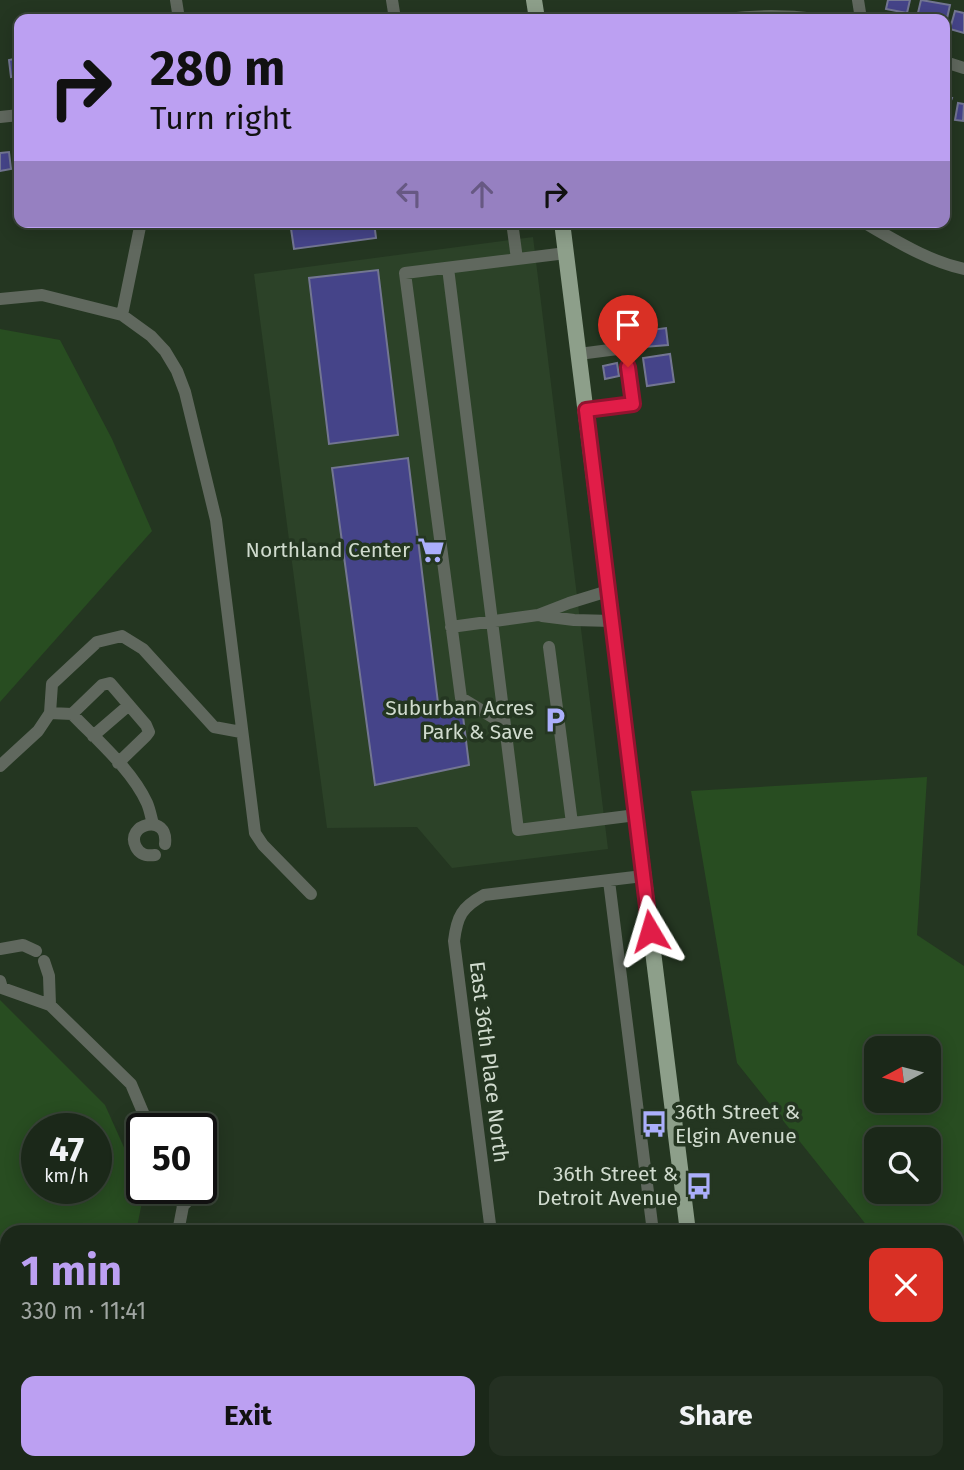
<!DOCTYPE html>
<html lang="en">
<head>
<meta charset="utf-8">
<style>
	:root { --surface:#1b2819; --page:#243022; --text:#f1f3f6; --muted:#a0a6a2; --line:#394438; --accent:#bca0f2 }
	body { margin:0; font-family:"Fira Sans",sans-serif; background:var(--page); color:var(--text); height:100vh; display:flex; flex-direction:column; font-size:26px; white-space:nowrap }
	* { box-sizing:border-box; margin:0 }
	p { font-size:23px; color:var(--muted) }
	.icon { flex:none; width:38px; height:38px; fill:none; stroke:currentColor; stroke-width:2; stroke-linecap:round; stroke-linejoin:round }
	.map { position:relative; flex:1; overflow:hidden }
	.sheet { position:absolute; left:0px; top:1225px; width:964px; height:245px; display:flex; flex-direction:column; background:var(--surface); border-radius:21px 21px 0 0; box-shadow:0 4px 18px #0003,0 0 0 2px var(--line) }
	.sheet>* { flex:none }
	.banner { position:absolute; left:14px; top:14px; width:936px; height:214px; border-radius:14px; box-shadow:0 4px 18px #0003,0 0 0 2px var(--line); background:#bca0f2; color:#111; overflow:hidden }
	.needle { width:46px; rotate:263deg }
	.controls { position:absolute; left:864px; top:1036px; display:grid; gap:14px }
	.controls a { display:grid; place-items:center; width:77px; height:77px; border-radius:14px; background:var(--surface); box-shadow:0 4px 18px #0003,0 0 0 2px var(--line); font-size:35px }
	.speed { position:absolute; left:21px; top:1113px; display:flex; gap:14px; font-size:35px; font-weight:700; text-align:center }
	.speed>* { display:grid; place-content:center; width:91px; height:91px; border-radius:50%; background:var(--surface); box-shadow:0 4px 18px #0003,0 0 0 2px var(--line); line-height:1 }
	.speed small { font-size:18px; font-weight:400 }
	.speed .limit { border:4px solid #111; border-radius:10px; background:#fff; color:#111 }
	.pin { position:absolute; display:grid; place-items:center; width:60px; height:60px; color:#fff; margin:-72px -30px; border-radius:50% 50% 50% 0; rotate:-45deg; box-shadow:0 0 7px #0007 }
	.pin .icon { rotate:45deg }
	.me { position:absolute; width:77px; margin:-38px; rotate:353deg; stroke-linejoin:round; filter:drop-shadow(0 0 5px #0008) }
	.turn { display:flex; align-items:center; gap:24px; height:147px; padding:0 21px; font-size:32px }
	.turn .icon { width:91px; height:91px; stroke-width:2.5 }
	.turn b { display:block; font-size:49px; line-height:60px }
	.lanes { display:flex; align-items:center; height:66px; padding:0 21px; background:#0003; justify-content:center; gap:35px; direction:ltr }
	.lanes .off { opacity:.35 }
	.round { display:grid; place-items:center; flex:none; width:74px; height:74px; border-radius:14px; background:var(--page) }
	.headline { display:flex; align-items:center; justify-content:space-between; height:119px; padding:0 21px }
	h1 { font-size:42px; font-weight:700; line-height:52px; color:var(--accent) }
	.primary-button { display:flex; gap:14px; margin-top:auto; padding:14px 21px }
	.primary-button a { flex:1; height:80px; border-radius:14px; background:var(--accent); color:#111; font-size:28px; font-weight:700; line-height:80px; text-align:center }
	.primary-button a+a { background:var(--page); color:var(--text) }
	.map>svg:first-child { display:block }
</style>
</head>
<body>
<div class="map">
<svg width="964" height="1470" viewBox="0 0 964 1470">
	<rect width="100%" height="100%" fill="#243621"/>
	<path fill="#2c4228" d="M 533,237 L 608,849 L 452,868 L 417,827 L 327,828 L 254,274 Z"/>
	<path fill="#284d21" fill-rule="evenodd" d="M 0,329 L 60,340 L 112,439 L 152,531 L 0,702 Z
		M 927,777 L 917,935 L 964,966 L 964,1348 L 957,1339 L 957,1232 L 872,1232 L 737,1063 L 691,791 ZM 877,1048 L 929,1048 L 929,1101 L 877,1101 ZM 877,1139 L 929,1139 L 929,1192 L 877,1192 Z
		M 0,1000 L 105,1105 L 144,1192 L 136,1232 L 7,1232 L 7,1463 L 18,1463 L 13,1470 L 0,1470 ZM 37,1129 L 96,1129 L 96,1188 L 37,1188 Z"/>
	<path fill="#454489" stroke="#737692" stroke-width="2" d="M 888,0 L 910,0 L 907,13 L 886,9 Z
		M 921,0 L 950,5 L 946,23 L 945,19 L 923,19 L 917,17 Z
		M 955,11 L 964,13 L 964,33 L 950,29 Z
		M 19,58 L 19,78 L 16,78 L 16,76 L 11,77 L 9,60 Z
		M 945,96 L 952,98 L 945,116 Z
		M 958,103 L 964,104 L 963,121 L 955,120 Z
		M 9,152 L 11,169 L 0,171 L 0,153 Z
		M 15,154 L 19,154 L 19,170 L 17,170 Z
		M 290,222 L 374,222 L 376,238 L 294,249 Z
		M 378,270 L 398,435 L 329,444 L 309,278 Z
		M 666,328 L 668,345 L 644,347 L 643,331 Z
		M 670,354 L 674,382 L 647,386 L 643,358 Z
		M 617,363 L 619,376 L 605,379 L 603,366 Z
		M 408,458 L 439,711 L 462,708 L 469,765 L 375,785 L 332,468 Z"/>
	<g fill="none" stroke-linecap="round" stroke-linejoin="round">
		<path stroke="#60685e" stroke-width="12" d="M 176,0 L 179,19
			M 392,0 L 395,19
			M 858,0 L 861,19
			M 726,19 C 757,15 786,15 816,19
			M 945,62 L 964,68
			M 0,117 L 19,115
			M 512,222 L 517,259
			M 863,222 C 895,240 927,261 964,269
			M 448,268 L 518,830 L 636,815
			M 0,299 L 42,295 L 122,315 L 151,336 L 165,351 L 177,371 L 185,392 L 216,520 L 255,833 L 263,845 L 311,894
			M 122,315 L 141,222
			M 579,354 L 625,348 L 633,404 L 586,410
			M 542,616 L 574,620 L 612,621
			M 451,627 L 538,615 L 569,603 L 608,591
			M 549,647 L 572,823
			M 50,713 L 72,714 C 97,740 132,770 147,803 C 150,810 151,817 153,824
			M 72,714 L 102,685 L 110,683 L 146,725 L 149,732 L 146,736 L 118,763
			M 504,724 L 461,698 L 405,273 L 566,253
			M 93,736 L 129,705
			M 0,766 L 38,731 L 50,713 L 52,684 L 97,642 L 122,636 L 143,649 L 214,727 L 241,732
			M 155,855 C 147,856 140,855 136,847 C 124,824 169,812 165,844
			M 609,881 L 653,1232
			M 0,949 L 23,945 L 36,951
			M 44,961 L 49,976 L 50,1005
			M 0,981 L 2,988 L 50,1005 L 131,1084 L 150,1129
			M 175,1188 L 183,1206 L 178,1232
			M 183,1206 L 194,1194 L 197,1188
			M 491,1232 L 454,941 C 457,916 462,907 484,895 L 643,876
			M 60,1470 L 64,1463
			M 154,1470 L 154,1463"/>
		<path stroke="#8d9f8a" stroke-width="16" d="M 534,0 L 537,19
			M 562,222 L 688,1232
			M 717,1463 L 718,1470"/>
	</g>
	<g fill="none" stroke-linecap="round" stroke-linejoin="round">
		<defs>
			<path id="route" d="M 628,367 L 633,404 L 586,410 L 650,931"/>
		</defs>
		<use href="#route" stroke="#92132f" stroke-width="18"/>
		<use href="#route" stroke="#e11d48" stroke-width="12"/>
	</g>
	<defs>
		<symbol id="supermarket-bare" viewBox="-9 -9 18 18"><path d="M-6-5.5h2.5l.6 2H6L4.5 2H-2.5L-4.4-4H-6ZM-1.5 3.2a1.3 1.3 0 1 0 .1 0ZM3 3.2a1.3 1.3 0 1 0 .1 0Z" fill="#abaffb" stroke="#243621" stroke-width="2.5" paint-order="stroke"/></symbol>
		<symbol id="parking-bare" viewBox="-9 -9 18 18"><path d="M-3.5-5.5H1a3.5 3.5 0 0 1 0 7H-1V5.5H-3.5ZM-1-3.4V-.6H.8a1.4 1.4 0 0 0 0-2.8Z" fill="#abaffb" stroke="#243621" stroke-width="2.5" paint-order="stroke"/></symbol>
		<symbol id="bus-bare" viewBox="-9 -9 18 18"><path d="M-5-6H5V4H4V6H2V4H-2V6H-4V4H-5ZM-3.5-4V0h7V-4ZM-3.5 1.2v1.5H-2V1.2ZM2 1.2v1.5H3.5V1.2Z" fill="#abaffb" stroke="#243621" stroke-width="2.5" paint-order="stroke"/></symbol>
	</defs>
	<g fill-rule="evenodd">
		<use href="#supermarket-bare" x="412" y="531" width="38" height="38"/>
		<use href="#parking-bare" x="536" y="701" width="38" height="38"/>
		<use href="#bus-bare" x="635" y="1105" width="38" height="38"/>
		<use href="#bus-bare" x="680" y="1167" width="38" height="38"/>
	</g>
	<g text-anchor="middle" stroke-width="7" stroke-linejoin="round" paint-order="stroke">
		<g font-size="21" fill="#d0dbce" stroke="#243621" text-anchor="end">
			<text x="410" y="557">Northland Center</text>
			<text x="534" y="715">Suburban Acres<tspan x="534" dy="24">Park &amp; Save</tspan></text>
			<text x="675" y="1119" text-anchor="start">36th Street &amp;<tspan x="675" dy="24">Elgin Avenue</tspan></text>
			<text x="678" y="1181">36th Street &amp;<tspan x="678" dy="24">Detroit Avenue</tspan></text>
		</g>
		<g font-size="21" fill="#d0dbce" stroke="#243621">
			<text transform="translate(489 1062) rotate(83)" y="7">East 36th Place North</text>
		</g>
	</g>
</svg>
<div class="controls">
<a><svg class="needle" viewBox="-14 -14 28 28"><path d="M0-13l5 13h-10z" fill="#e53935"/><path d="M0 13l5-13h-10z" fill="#a0a6a2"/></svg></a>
<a><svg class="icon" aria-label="search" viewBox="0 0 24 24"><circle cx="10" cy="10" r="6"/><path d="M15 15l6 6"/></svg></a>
</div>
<div class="speed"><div>47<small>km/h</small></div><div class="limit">50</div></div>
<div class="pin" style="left:628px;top:367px;background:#d93025"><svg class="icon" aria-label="arrive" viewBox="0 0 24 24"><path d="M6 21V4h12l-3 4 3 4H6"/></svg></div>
<svg class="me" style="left:650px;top:931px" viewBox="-20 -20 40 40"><path d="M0-17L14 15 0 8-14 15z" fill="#e11d48" stroke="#fff" stroke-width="4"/></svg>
<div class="banner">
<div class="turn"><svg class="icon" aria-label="right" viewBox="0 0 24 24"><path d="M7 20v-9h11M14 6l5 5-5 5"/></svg><div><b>280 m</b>Turn right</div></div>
<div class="lanes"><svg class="icon off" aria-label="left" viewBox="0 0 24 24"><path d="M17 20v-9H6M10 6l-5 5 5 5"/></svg><svg class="icon off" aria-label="ahead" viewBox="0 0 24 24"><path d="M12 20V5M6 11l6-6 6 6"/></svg><svg class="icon" aria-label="right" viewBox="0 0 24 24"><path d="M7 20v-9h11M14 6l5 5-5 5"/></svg></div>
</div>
<section class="sheet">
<div class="headline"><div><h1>1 min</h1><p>330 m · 11:41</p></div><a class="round" style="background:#d93025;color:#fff"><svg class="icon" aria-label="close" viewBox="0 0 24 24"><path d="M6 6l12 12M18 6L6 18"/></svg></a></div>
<div class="primary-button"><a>Exit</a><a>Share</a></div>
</section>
</div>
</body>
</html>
